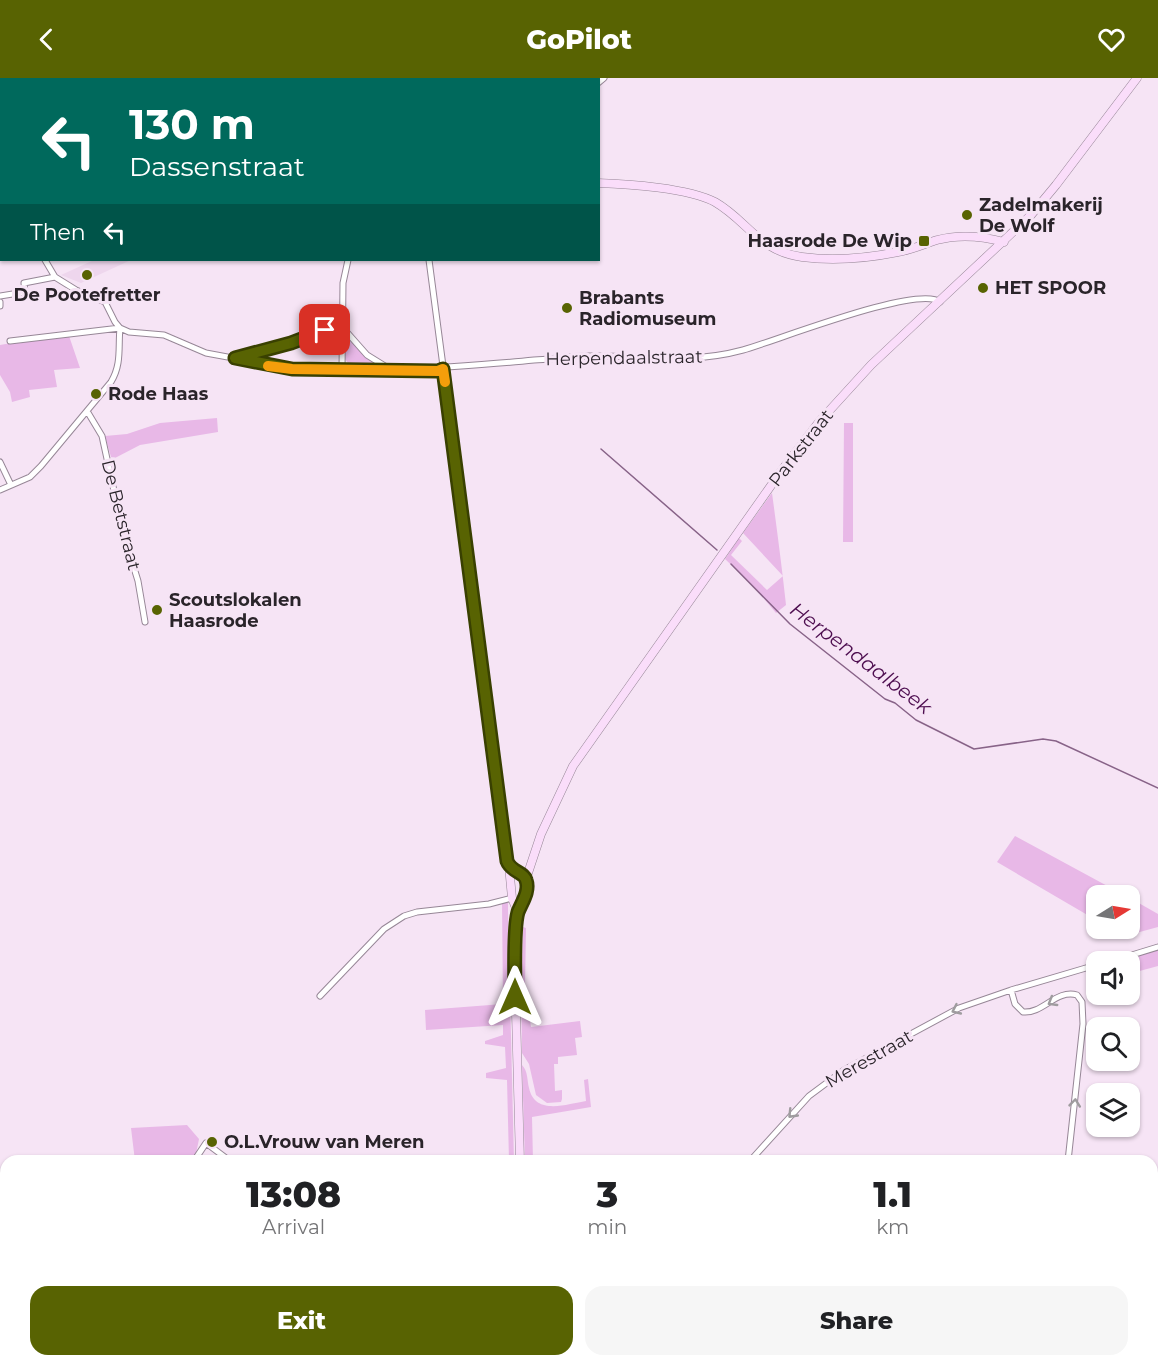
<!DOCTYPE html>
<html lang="en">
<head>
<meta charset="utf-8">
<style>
	:root { --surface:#fff; --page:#f6f6f6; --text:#202124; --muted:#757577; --accent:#586302 }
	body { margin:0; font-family:Montserrat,sans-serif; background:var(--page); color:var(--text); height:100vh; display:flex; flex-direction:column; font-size:22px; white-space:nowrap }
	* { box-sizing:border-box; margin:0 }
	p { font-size:20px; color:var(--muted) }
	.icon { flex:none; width:33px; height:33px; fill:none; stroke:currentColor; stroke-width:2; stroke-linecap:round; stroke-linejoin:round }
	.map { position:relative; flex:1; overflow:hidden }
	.drawer { position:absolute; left:0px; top:1077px; width:1158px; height:212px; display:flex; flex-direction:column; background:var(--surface); border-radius:18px 18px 0 0; box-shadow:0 2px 4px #0004 }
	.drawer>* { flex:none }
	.banner { position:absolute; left:0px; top:0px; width:600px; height:183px; box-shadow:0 2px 4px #0004; background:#00695c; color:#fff; overflow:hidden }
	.needle { width:39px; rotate:79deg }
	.tools { position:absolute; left:1086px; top:807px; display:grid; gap:12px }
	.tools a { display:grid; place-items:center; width:54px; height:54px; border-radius:12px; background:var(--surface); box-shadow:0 2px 4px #0004; font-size:30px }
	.pin { position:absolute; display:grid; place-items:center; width:51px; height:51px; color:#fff; margin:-26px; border-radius:12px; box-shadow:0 3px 9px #0006 }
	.me { position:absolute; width:66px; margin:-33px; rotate:0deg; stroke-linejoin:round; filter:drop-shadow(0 0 4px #0008) }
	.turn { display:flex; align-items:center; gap:21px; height:126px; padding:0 30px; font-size:27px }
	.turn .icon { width:78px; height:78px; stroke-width:2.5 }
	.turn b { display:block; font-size:42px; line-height:51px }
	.then { display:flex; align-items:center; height:57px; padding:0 30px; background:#0003; gap:12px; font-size:22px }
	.eta { display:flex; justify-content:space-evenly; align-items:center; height:102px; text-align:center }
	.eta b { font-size:36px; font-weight:800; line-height:42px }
	.button { display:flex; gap:12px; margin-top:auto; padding:12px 30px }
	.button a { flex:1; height:69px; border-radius:18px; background:var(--accent); color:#fff; font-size:24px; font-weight:800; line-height:69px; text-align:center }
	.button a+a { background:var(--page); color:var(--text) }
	header { display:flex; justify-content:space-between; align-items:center; height:78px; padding:0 30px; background:var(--accent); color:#fff; font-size:27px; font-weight:800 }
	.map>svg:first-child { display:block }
</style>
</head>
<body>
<header><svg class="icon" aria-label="back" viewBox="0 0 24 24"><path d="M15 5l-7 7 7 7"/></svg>GoPilot<svg class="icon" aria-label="heart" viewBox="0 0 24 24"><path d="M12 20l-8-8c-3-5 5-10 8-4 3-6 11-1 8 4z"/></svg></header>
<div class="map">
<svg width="1158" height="1288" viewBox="0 0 1158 1288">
	<rect width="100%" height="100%" fill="#f6e4f5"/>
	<path fill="#eed6ed" d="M 94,182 L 131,182 L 81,205 L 61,197 Z"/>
	<path fill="#e8b8e7" d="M 68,255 L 80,290 L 54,292 L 57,309 L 29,312 L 30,319 L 12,324 L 10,314 L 0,297 L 0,267 Z
		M 347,260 L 363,276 L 376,285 L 376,287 L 348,285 L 345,281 Z
		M 217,340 L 218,354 L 140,367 L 115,380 L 111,379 L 105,358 L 127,356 L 160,345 Z
		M 844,345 L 853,345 L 853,464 L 843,464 Z
		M 772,415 C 777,452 782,490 786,527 L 776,535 L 755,510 L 725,481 L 739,460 L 742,463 L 731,477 L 767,512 L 783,498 L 743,455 Z
		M 1015,758 L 1124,817 L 1096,818 L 1096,842 L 997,784 Z
		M 1130,820 L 1158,836 L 1158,849 L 1125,858 L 1112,851 L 1130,850 Z
		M 502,825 L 508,825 L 508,834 L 514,1083 L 509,1083 L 507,1002 L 486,1000 L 486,995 L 506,990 L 505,969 L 485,966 L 485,963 L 503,957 L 503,947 L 426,952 L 425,932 L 503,926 Z
		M 523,849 L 526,850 L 525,906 L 531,949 L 580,943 L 582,959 L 575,960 L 577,977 L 558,979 L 558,986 L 554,986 L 555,1013 L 562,1012 L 562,1021 L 561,1024 L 547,1025 L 536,1017 L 529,986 L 522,975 L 521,907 Z
		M 1158,869 L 1158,888 L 1136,894 L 1130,884 L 1124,879 Z
		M 522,987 C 528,993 527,1002 529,1010 C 535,1038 567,1026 586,1023 L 584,1002 L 588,1001 L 591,1029 L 532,1039 L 533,1083 L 525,1083 Z
		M 187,1047 L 199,1061 L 196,1076 L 192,1083 L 135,1083 L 131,1050 Z"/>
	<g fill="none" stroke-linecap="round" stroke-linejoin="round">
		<path stroke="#886388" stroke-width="1.5" d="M 601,371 L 717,472
			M 731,486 L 790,546 L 885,621 L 895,625 L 916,642 L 974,671 L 1043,661 L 1056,663 L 1158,710"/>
		<defs>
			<path id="street" d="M 598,5 L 604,0
				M 0,78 L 2,77
				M 45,182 L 55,199 L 76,212 L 105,224 L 115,244 L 120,250 L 129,254 L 164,257 L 206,275 L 292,291 L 438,293 L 447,289 C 476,287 505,285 534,282 C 552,281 570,278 589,278 C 643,277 688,287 743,272 C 773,264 919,206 940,224
				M 429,182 L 509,788
				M 0,218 L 25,214 L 24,205 L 55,199
				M 0,224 L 0,228
				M 344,251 L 367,277 L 388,290
				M 10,263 L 120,250
				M 236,280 L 291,265 L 343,245
				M 342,291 L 343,205 L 348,182
				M 87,333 L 102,358 L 123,454 L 138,503 L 145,544
				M 0,384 L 11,407
				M 0,412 L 30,399 L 41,388 L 111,304 C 122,286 118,269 120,250
				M 1109,884 L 1158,869
				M 1011,912 L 1015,926 L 1023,934 C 1043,936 1056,911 1077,917 L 1082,924 L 1083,946 L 1068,1083
				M 320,918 L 384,851 L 404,838 L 417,834 L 489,826 L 512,820
				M 194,1083 L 206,1065 L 230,1083
				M 750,1083 L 809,1018 L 844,992 L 959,930 L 1011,912 L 1096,887
				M 0,1237 L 6,1233
				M 1152,1274 L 1158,1270
				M 541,1282 L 542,1288
				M 1067,1282 L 1068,1288
				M 1139,1288 L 1143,1282"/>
			<path id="secondary" d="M 333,0 L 334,2
				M 598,105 C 629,106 688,110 715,124 C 748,143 758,173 802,179 C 832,183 868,180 898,174 C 911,172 924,166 937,162 C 959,156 982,158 1004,164
				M 509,788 L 512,820 L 518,835
				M 509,788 L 526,801
				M 520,1083 L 515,898 L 518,835 L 525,821 L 526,801 L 541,756 L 573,688 L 782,392 L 819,344 L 871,287 L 1031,137 L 1056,107 L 1137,0
				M 842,1282 L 855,1288
				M 396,1288 L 400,1282"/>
		</defs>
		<use href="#street" stroke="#978797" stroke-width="7"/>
		<use href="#secondary" stroke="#978797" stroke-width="9"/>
		<use href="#street" stroke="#fff" stroke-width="5"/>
		<use href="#secondary" stroke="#faddfa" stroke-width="8"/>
	</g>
	<defs><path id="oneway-chevron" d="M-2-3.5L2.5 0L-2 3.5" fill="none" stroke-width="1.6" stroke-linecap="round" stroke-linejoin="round" transform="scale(1.5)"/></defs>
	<g stroke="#9f9c9f">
		<use href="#oneway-chevron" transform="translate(1052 924) rotate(149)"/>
		<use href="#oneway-chevron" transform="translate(956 932) rotate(155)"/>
		<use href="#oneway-chevron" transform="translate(1075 1025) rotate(-84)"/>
		<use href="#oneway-chevron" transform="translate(792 1036) rotate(134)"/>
	</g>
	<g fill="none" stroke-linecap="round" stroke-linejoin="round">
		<defs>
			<path id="route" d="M 325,252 L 291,265 L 235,280 L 292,291 L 438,293 L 443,291 L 507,783 C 511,794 524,794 526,802 C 530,813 522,824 518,834 C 513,851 515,899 515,919"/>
		</defs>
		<use href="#route" stroke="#394001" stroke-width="15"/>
		<use href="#route" stroke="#586302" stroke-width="10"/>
		<path stroke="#f59e0b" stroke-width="10" d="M 268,288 L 292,291 L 438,293 L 443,291 L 445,304"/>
	</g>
	<g fill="#586302" stroke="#f6e4f5" stroke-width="2">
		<circle cx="967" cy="137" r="6"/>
		<rect x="918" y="157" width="12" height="12" rx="3"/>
		<circle cx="87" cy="197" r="6"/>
		<circle cx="983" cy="210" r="6"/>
		<circle cx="567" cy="230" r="6"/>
		<circle cx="96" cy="316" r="6"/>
		<circle cx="157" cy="532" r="6"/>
		<circle cx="212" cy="1064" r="6"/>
	</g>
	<g text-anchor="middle" stroke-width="6" stroke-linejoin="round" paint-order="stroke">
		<g font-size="18" font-weight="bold" fill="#2a242a" stroke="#f6e4f5" text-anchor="start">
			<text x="979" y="133">Zadelmakerij<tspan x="979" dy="21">De Wolf</tspan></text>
			<text x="912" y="169" text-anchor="end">Haasrode De Wip</text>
			<text x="995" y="216">HET SPOOR</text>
			<text x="87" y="223" text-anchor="middle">De Pootefretter</text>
			<text x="579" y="226">Brabants<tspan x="579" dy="21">Radiomuseum</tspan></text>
			<text x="108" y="322">Rode Haas</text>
			<text x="169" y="528">Scoutslokalen<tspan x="169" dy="21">Haasrode</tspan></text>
			<text x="224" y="1070">O.L.Vrouw van Meren</text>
		</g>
		<g font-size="18" fill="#2a242a" stroke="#f6e4f5">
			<text transform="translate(624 280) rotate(-1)" y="6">Herpendaalstraat</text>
			<text transform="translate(801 370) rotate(-52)" y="6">Parkstraat</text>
			<text transform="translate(121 437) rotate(76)" y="6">De Betstraat</text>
			<text transform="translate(869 981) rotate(-30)" y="6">Merestraat</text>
		</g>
		<g font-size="20" font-style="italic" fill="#4d0d4f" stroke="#f6e4f5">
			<text transform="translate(861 580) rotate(37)" y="7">Herpendaalbeek</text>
		</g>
	</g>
</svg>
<div class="tools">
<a><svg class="needle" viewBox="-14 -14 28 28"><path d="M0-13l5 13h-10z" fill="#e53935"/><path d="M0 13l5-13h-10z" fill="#757577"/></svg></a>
<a><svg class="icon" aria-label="sound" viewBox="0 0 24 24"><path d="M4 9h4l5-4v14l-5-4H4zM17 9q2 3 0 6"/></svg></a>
<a><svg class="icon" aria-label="search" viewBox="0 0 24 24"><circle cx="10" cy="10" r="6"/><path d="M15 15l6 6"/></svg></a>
<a><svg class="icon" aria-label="layers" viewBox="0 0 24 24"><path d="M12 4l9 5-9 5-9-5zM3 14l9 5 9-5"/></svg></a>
</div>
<div class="pin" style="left:325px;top:252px;background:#d93025"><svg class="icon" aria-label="arrive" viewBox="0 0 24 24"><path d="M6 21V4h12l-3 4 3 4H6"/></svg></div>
<svg class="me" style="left:515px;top:919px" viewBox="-20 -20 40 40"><path d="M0-17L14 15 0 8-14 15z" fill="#586302" stroke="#fff" stroke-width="4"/></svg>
<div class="banner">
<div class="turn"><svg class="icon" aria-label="left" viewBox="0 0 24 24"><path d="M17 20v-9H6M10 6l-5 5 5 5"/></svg><div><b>130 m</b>Dassenstraat</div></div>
<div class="then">Then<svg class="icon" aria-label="left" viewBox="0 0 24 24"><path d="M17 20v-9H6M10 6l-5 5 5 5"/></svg></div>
</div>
<section class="drawer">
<div class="eta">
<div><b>13:08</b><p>Arrival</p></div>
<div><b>3</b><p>min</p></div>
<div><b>1.1</b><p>km</p></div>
</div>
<div class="button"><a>Exit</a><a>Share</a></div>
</section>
</div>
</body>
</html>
